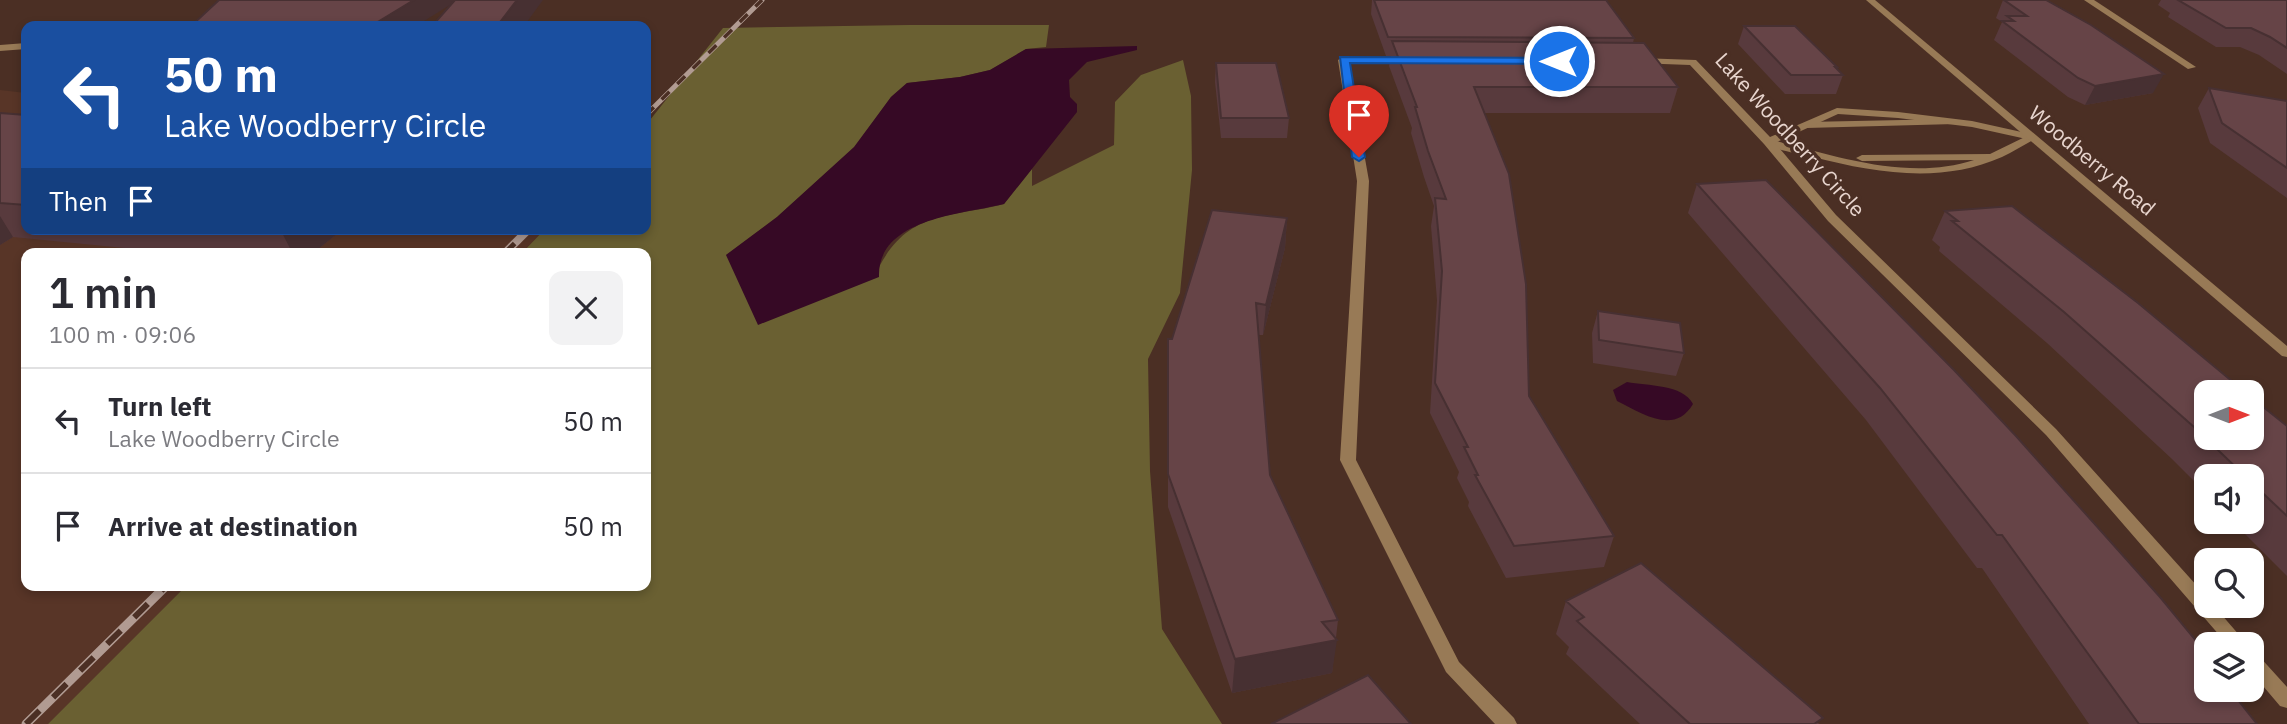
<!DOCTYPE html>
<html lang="en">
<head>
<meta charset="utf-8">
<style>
	:root { --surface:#fff; --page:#f2f2f3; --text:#2b2b33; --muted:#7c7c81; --line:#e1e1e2 }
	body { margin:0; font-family:"IBM Plex Sans",sans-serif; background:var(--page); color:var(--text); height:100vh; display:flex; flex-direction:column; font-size:26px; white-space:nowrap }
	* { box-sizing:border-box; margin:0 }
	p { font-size:23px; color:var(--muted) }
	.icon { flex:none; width:38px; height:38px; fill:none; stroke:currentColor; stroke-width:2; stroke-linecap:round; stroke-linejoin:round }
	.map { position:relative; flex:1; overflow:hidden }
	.details { position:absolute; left:21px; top:248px; width:630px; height:343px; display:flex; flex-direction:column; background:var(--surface); border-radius:14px; box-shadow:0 4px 10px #0003 }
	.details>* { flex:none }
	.hud { position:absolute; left:21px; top:21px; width:630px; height:214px; border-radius:14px; box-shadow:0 4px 10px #0003; background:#1a4fa0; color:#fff; overflow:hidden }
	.needle { width:46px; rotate:90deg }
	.controls { position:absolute; left:2194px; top:380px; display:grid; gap:14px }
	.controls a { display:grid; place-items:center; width:70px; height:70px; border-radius:14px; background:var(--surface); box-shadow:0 4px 10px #0003; font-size:35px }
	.pin { position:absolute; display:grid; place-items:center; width:60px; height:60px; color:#fff; margin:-72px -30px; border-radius:50% 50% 50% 0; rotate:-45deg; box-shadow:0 0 7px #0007 }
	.pin .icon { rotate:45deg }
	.me { position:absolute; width:77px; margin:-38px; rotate:270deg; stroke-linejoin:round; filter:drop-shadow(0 0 5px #0008) }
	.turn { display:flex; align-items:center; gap:24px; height:147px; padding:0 28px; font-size:32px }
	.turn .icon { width:91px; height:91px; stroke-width:2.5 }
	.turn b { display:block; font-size:49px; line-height:60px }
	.then { display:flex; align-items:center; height:66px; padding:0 28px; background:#0003; gap:14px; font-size:26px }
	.round { display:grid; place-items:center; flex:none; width:74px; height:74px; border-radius:14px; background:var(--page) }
	.overview { display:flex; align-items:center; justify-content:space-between; height:119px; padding:0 28px }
	h1 { font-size:42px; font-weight:600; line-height:52px }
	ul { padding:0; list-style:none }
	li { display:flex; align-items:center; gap:21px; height:105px; padding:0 28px; border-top:2px solid var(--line) }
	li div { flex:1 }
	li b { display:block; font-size:26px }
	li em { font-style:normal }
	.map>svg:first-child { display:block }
</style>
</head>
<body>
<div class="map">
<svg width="2287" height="724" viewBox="0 0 2287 724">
	<rect width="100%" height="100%" fill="#4b2f24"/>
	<path fill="#583527" d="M 0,90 L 26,93 L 26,229 L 545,229 L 521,254 L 26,254 L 26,586 L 186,586 L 48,724 L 0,724 Z"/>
	<path fill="#6a6032" d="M 909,25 L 1049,25 L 1046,47 L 1026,49 L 990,70 L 960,77 L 907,83 L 891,97 L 855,147 L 777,217 L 726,255 L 879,267 C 909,210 950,218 1004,204 L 1032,169 L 1032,186 L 1114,145 L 1115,102 L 1141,75 L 1183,60 L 1191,96 L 1192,170 L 1180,293 L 1148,359 L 1150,471 L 1162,629 L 1222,724 L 48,724 L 186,586 L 646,586 L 646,254 L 521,254 L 545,229 L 646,229 L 646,125 L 723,28 Z"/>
	<path fill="#360925" d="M 1137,46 L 1137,50 L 1087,62 L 1069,80 L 1070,97 L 1077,104 L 1077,112 L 1004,204 C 964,214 877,218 879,277 L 758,325 L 726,255 L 777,217 L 854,147 L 891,97 L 907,83 L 960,77 L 990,70 L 1026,49 Z
		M 1627,382 C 1647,386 1683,384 1693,404 C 1674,436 1642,413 1617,401 L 1613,390 Z"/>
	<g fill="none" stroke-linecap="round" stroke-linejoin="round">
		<path fill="#987a56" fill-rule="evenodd" d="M 26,43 L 26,49 L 0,51 L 0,45 Z
			M 1951,119 L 1956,122 L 1955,124 L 1806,128 L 1801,125 L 1806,122 Z
			M 2031,134 L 2036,137 L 2035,139 C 2024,145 2013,152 2002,157 C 1941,184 1876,173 1813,157 C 1798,153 1775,151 1763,142 L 1768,139 C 1833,155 1907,182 1974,160 L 1862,161 L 1856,158 L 1862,155 L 1990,154 Z"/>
		<path fill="#987a56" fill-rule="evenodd" d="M 2084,0 L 2094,0 L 2196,67 L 2188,69 Z
			M 1343,57 L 1409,57 L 1414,60 L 1409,63 L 1348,63 L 1369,181 L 1356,460 L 1459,662 L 1514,718 L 1517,724 L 1495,724 L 1446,672 L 1340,460 L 1357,181 L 1338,60 Z
			M 1639,58 L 1696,60 L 1770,137 L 1837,108 L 1898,112 L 1972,121 L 2035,135 L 2036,137 L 2031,140 L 1972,127 L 1898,118 L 1838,114 L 1775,143 L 1836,215 L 2056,429 L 2207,597 L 2207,606 L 2214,606 L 2247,644 L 2227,644 L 2046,435 L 1828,221 L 1764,144 L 1690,65 L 1636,63 L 1636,59 Z
			M 2252,653 L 2258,655 L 2287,687 L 2287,708 L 2280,706 L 2252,673 Z"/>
		<path fill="#987a56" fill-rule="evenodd" d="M 1866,0 L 1875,0 L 2287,346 L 2287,357 L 2282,356 Z"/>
		<defs>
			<path id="rail-far2" d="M 646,115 L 762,0"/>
			<path id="rail-far1" d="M 504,254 L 529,229"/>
			<path id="rail" d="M 26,724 L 166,586"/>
		</defs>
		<use href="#rail-far2" stroke="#b19b92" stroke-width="5"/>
		<use href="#rail-far1" stroke="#b19b92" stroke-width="8"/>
		<use href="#rail" stroke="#b19b92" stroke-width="9"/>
		<use href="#rail-far2" stroke="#4b2f24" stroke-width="3.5" stroke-dasharray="11" stroke-linecap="butt"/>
		<use href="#rail-far1" stroke="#4b2f24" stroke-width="5" stroke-dasharray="15" stroke-linecap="butt"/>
		<use href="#rail" stroke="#4b2f24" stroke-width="6" stroke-dasharray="19" stroke-linecap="butt"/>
	</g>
	<path fill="#583a3d" d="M 1372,0 L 1606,0 L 1634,38 L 1633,43 L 1678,87 L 1670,113 L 1485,113 L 1529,396 L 1614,536 L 1604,567 L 1506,578 L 1468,506 L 1469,502 L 1457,478 L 1459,472 L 1430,413 L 1437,300 L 1431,226 L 1434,206 L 1424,177 L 1411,133 L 1412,128 L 1389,66 L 1391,56 L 1386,56 L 1371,14 Z
		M 2003,0 L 2153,93 L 2085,105 L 2068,97 L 1994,40 L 2002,22 L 1996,18 Z
		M 2161,0 L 2287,0 L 2287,74 L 2259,55 L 2240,47 L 2216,47 L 2168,17 L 2170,13 L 2158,5 Z
		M 1744,26 L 1837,67 L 1837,69 L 1843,75 L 1836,94 L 1785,94 L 1738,44 Z
		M 1216,63 L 1289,118 L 1287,138 L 1221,138 L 1215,82 Z
		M 2209,88 L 2287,101 L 2287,198 L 2210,143 L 2198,108 Z
		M 0,113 L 26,115 L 26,229 L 343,229 L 312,254 L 185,254 L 13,237 L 0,245 Z
		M 1697,184 L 2241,695 L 2237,699 L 2257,724 L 2089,724 L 1982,568 L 1977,568 L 1866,420 L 1688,213 Z
		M 1945,211 L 2287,426 L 2287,576 L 2233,522 L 2252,522 L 2252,476 L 2207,476 L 2207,494 L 2172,459 L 2047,343 L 1939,251 L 1940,247 L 1932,240 Z
		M 1287,218 L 1285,248 L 1263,335 L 1258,335 L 1270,475 L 1338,620 L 1332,673 L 1232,693 L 1168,507 L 1168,339 L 1172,339 Z
		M 1598,311 L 1684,353 L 1676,376 L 1593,363 L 1592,333 Z
		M 1566,601 L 1820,724 L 1640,724 L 1566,654 L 1569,647 L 1556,634 Z"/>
	<path fill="#473032" d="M 414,0 L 458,0 L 416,26 L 371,26 Z
		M 517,0 L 543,0 L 524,26 L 497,26 Z
		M 2164,74 L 2153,93 L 2085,105 L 2095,86 Z
		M 0,216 L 13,237 L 0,245 Z
		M 1287,218 L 1285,248 L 1263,335 L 1266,305 Z
		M 280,229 L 343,229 L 312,254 L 293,254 Z
		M 1337,640 L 1332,673 L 1232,693 L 1235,659 Z"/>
	<path fill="#664447" stroke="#473032" stroke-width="2" d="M 219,0 L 414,0 L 371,26 L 191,26 Z
		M 455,0 L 517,0 L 497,26 L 432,26 Z
		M 1374,0 L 1606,0 L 1634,38 L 1388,37 Z
		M 2004,0 L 2046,0 L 2091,25 L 2164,74 L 2095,86 L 2078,78 L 2002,21 L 2014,21 L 2007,16 L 2027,16 Z
		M 2178,0 L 2287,0 L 2287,48 L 2270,37 L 2251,28 L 2226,28 Z
		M 1744,26 L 1795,26 L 1837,67 L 1835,67 L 1843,75 L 1791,75 Z
		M 1392,41 L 1644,43 L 1678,87 L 1474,87 L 1509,174 L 1526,284 L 1529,396 L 1614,536 L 1514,546 L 1475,475 L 1478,475 L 1464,447 L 1468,447 L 1435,383 L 1442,271 L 1435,198 L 1446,199 L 1428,151 L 1415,107 L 1417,107 Z
		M 1216,63 L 1276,63 L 1289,118 L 1221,118 Z
		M 2209,88 L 2287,101 L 2287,168 L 2222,123 Z
		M 0,113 L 26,115 L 26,205 L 0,203 Z
		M 1766,180 L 1954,370 L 2016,436 L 2160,597 L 2207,654 L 2207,690 L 2236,690 L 2241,695 L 2234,695 L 2257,724 L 2139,724 L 2002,535 L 1997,535 L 1880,388 L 1697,184 Z
		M 2012,206 L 2138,303 L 2245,392 L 2207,392 L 2207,438 L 2252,438 L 2252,398 L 2287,426 L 2287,516 L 2252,483 L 2252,476 L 2245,476 L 2194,427 L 2064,312 L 1952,221 L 1958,221 L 1945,211 Z
		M 1212,210 L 1287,218 L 1266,305 L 1256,303 L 1270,475 L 1338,620 L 1322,622 L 1337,640 L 1235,659 L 1168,474 L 1168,339 L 1172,339 Z
		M 1598,311 L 1680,323 L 1684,353 L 1599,340 Z
		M 1641,563 L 1823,718 L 1814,724 L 1690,724 L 1577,621 L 1584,617 L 1566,601 Z
		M 1368,675 L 1411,724 L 1271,724 Z"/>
	<path fill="#1a73e8" stroke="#114b97" stroke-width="2" d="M 1340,57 L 1559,58 L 1564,61 L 1559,64 L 1350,63 L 1365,157 L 1359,161 L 1352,157 Z"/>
	<g text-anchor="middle" stroke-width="7" stroke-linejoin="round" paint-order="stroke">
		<g font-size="21" fill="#e8d5ce" stroke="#4b2f24">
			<text transform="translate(1790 135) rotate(48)" y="7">Lake Woodberry Circle</text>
			<text transform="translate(2092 161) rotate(40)" y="7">Woodberry Road</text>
		</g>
	</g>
</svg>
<div class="controls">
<a><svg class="needle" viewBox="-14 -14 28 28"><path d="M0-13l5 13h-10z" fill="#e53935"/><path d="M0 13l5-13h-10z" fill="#7c7c81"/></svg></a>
<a><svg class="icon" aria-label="sound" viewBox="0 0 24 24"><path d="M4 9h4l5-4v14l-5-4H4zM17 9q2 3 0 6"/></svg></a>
<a><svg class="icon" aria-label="search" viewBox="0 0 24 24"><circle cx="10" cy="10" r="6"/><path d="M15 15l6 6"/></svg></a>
<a><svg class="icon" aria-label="layers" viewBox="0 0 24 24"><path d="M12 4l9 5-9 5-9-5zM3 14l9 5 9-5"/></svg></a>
</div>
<div class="pin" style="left:1359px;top:157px;background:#d93025"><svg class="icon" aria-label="arrive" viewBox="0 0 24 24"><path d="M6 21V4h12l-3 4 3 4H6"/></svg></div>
<svg class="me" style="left:1559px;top:61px" viewBox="-20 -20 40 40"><circle r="17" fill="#1a73e8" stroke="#fff" stroke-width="3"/><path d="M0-11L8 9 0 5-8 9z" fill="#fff"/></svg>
<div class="hud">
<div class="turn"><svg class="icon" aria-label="left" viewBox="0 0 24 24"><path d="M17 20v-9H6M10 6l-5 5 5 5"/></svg><div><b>50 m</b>Lake Woodberry Circle</div></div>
<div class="then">Then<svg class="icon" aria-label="arrive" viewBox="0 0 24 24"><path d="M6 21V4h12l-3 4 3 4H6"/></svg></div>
</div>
<section class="details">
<div class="overview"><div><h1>1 min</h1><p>100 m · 09:06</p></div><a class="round"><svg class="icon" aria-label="close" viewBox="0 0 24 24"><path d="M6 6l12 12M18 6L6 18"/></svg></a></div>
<ul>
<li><svg class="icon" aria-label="left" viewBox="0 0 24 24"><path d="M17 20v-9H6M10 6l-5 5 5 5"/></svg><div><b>Turn left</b><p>Lake Woodberry Circle</p></div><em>50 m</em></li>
<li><svg class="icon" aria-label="arrive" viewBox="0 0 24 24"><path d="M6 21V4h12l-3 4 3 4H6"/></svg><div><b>Arrive at destination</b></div><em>50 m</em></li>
</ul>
</section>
</div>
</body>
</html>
